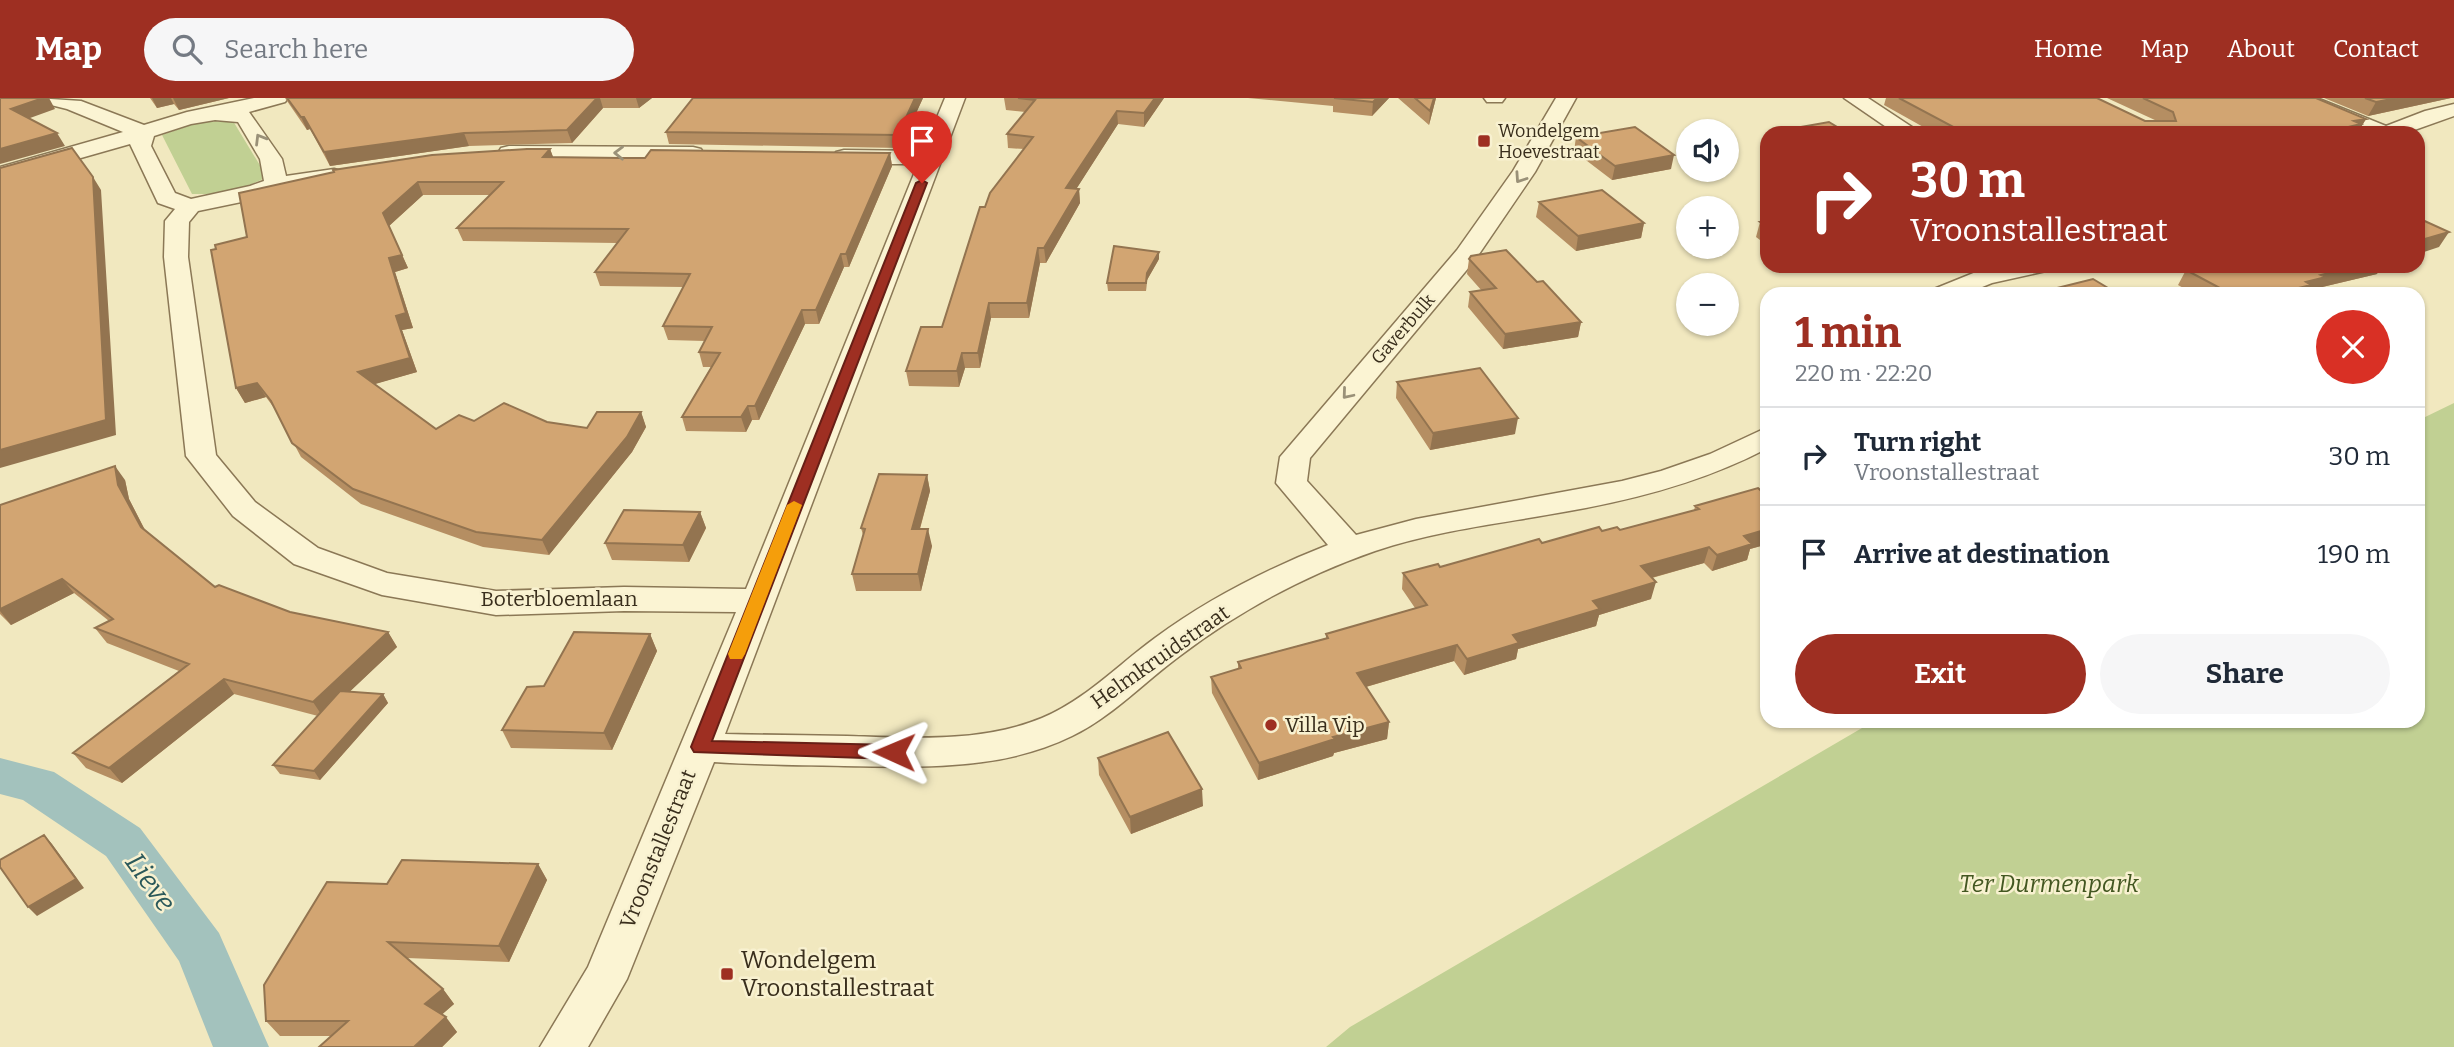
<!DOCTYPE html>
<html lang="en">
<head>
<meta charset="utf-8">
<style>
	:root { --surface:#fff; --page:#f6f6f7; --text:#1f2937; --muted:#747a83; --line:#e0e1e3; --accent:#9e2f22 }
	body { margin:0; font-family:Bitter,serif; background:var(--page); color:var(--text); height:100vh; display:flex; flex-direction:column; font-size:26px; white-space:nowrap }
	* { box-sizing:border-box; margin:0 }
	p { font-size:23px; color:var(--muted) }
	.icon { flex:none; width:38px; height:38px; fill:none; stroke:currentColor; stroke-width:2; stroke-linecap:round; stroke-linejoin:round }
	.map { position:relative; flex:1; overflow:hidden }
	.panel { position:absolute; left:1760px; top:189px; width:665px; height:441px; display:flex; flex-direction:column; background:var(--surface); border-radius:21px; box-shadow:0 2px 5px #0004 }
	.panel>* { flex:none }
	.guide { position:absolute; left:1760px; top:28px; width:665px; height:147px; border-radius:21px; box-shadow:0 2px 5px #0004; background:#9e2f22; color:#fff; overflow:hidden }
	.buttons { position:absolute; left:1676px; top:21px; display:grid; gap:14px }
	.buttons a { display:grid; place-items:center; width:63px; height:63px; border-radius:50%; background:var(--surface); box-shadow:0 2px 5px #0004; font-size:35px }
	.pin { position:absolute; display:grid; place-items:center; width:60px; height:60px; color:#fff; margin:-72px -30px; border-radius:50% 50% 50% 0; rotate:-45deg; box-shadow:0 0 7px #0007 }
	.pin .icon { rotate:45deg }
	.me { position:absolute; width:77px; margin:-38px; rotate:271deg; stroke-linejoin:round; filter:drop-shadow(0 0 5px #0008) }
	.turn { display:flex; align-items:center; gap:24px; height:147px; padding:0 35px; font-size:32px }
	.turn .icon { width:91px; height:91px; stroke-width:2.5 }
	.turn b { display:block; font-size:49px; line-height:60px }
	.round { display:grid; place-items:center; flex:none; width:74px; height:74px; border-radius:37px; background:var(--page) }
	.head { display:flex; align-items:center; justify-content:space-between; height:119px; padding:0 35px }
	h1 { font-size:42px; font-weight:700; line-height:52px; color:var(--accent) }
	.button { display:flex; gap:14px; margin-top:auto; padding:14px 35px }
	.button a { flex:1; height:80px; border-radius:42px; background:var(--accent); color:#fff; font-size:28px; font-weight:700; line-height:80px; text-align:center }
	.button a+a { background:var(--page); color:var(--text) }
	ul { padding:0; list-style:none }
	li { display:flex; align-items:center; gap:21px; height:98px; padding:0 35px; border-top:2px solid var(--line) }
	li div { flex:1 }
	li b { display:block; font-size:26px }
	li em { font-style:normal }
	header { display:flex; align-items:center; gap:42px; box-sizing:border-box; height:98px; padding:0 35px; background:var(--accent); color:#fff }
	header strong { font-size:33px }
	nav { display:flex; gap:38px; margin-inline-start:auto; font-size:24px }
	.search { width:490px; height:63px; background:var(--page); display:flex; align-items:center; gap:18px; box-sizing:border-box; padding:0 24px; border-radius:38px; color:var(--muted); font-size:26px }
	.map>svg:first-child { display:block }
</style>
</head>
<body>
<header>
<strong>Map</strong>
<div class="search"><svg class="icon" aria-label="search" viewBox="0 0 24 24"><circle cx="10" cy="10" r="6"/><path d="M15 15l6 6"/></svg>Search here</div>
<nav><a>Home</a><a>Map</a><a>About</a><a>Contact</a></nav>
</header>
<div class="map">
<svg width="2454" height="949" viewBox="0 0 2454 949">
	<rect width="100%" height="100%" fill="#f1e8bf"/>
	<path fill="#c1d093" d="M 233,23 L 267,79 C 241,92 221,97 192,96 L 162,37 L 200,24 Z
		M 2454,305 L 2454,949 L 1326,949 L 1350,929 L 1874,623 L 2418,623 L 2419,322 Z"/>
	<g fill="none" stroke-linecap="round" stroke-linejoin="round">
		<path fill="#a3c2bd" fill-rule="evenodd" d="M 0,660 L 54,674 L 140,730 L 219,835 L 269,949 L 213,949 L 179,863 L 106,758 L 23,702 L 0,696 Z"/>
		<defs>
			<path id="street" d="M 36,0 L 81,3 L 144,27 L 187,14 L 254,0 L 288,0 L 285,4 L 249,14 L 282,61 L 286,78 L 334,71 L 342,73 L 345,78 L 342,83 L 281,92 L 265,99 L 198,113 L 189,124 L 188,159 L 216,357 L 255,404 L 318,450 L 387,475 L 496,493 L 624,489 L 746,491 L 918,66 L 844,66 L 836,64 L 833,59 L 836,54 L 844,52 L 923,53 L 945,0 L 965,0 L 725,636 C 765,637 806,637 847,638 C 912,640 981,645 1042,620 C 1085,602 1118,567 1155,540 C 1208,501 1267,471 1328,447 L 1276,385 L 1280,359 L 1457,152 L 1513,73 L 1556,0 L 1576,0 L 1535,74 L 1475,162 L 1310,360 L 1307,383 L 1356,437 L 1416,421 L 1622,383 L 1661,373 L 1710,356 L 1768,329 L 1768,350 C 1705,383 1638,401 1569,413 C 1504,425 1437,432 1375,453 C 1306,477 1239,513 1181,557 C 1144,584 1113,618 1072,638 C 1001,673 921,669 844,668 C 801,667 757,667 714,664 L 627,881 L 588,949 L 540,949 L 588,869 L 736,514 L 624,513 L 496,517 L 382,497 L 294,466 L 233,418 L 186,358 L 164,159 L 165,123 L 175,111 L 158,105 L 130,46 L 0,83 L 0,69 L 123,34 L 67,11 L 39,4 ZM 215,22 L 238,24 L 260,61 L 264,83 L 250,88 L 191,101 L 175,95 L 151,48 L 154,38 L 191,26 Z
				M 1484,0 L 1505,0 L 1502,4 L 1487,4 Z
				M 1844,0 L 1868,0 L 1921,35 L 1895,35 Z
				M 2289,0 L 2317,0 L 2386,28 L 2425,13 L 2454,6 L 2454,18 L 2406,35 L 2366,35 L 2292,4 Z
				M 509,48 L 693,49 L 701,51 L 704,56 L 701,61 L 693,63 L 501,60 L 498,55 L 501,50 Z
				M 2001,168 L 2049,168 L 2046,173 L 1992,185 L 1965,196 L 1930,196 L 1934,191 L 1976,174 Z"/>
		</defs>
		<use href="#street" stroke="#8b7856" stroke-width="3"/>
		<use href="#street" fill="#fbf4d3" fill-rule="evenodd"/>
	</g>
	<path fill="#b58e62" d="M 150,0 L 229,0 L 179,12 L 174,6 L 157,10 Z
		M 285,0 L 652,0 L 639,10 L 603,10 L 572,45 L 469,48 L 330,68 L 310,31 L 307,32 Z
		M 923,0 L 900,50 L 669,46 L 666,34 Z
		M 1004,0 L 1164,0 L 1144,29 L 1118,26 L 1076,91 L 1079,91 L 1080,105 L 1046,165 L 1040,165 L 1029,220 L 991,220 L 980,270 L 965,270 L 959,289 L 909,288 L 906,273 L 942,229 L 985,109 L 1024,51 L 1008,50 L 1007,36 L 1025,14 L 1006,12 Z
		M 1248,0 L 1389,0 L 1372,18 L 1333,14 L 1333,8 Z
		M 1398,0 L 1436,0 L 1429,27 Z
		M 1886,0 L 2097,0 L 2145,23 L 2157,23 L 2107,0 L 2316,0 L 2366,21 L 2358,34 L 2356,35 L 1934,35 L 1884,7 Z
		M 2324,0 L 2451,0 L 2368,18 Z
		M 1576,39 L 1671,71 L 1612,82 L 1574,53 Z
		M 550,51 L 553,59 L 622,60 L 890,55 L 892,68 L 849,169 L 844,169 L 819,226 L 805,226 L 759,322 L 752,322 L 746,334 L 686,333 L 682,319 L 711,269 L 703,269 L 699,254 L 705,243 L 668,242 L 663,228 L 683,189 L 600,188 L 595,174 L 617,145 L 463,143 L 457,130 L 490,97 L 423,97 L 389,128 L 408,170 L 395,174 L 413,230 L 402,232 L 417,274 L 374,286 L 436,331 L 474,323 L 547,324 L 587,330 L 641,314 L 646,329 L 632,354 L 549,457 L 483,449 L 361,406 L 301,359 L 277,314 L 266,299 L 245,305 L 236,290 L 247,139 L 239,95 Z
		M 1539,104 L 1644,125 L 1641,140 L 1576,153 L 1536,119 Z
		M 1768,123 L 1768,148 L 1756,139 L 1760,124 Z
		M 1159,161 L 1147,182 L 1146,193 L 1108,193 L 1107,185 Z
		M 1469,161 L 1537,184 L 1581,224 L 1578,239 L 1503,251 L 1468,209 L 1470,194 L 1482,193 L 1467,176 Z
		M 2186,172 L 2377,176 L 2318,190 L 2316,194 L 2310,196 L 2194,196 L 2178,187 Z
		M 1397,284 L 1515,336 L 1430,352 L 1396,300 Z
		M 927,377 L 930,393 L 920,431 L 932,448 L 921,493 L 856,493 L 852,476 L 863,437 L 861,430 Z
		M 125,382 L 129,401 L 145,432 L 215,489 L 290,514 L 388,534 L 397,549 L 349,594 L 383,596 L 388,605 L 320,682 L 280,676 L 273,667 L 318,618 L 234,596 L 122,685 L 86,670 L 73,655 L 179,573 L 107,545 L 95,530 L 109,523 L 74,495 L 11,527 L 0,516 L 0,407 Z
		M 1768,399 L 1768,446 L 1750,451 L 1747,462 L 1712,473 L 1704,465 L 1652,480 L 1651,501 L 1599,517 L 1596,528 L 1518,551 L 1516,561 L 1464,577 L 1454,563 L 1366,589 L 1389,624 L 1387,641 L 1334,655 L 1333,658 L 1258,682 L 1212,595 L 1211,579 L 1238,571 L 1238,564 L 1326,540 L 1326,536 L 1415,510 L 1402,491 L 1403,475 L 1440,469 L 1542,445 L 1602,433 L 1620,432 L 1694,413 L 1695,408 Z
		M 700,414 L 706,430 L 689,464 L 612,462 L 605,445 Z
		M 650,536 L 657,553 L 612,652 L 511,650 L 502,632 L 544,588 Z
		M 1098,660 L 1203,708 L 1131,736 L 1099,677 Z
		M 538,766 L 547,782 L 509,864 L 407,860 L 443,891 L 454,906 L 442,916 L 457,934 L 442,949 L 319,949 L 331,938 L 280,938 L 266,923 L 387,786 Z"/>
	<path fill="#937450" d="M 43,0 L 49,0 L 55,11 L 19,24 L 11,11 Z
		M 152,0 L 171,0 L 174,6 L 157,10 Z
		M 173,0 L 229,0 L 179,12 Z
		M 597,0 L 600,0 L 603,10 L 572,45 L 567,32 Z
		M 636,0 L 652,0 L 639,10 Z
		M 915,0 L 923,0 L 900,50 L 898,37 Z
		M 1155,0 L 1164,0 L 1144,29 L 1144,15 Z
		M 1377,0 L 1389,0 L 1372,18 L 1373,4 Z
		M 1434,0 L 1436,0 L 1429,27 L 1430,13 Z
		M 2397,0 L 2451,0 L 2368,18 L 2376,4 Z
		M 1117,13 L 1118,26 L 1068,104 L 1066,90 Z
		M 301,19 L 304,19 L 310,31 L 307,32 Z
		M 2366,21 L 2358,34 L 2323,35 L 2354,23 Z
		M 57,35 L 65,48 L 0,66 L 0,51 Z
		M 464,35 L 469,48 L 330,68 L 324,54 Z
		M 550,51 L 555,64 L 543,59 Z
		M 890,55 L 892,68 L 849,169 L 846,156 Z
		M 1674,57 L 1671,71 L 1612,82 L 1615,68 Z
		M 93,79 L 101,92 L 116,337 L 0,370 L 0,352 Z
		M 418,84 L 423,97 L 389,128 L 408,170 L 395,174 L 413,230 L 402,232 L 417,274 L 365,289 L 358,274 L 396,218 L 383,115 Z
		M 1079,91 L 1080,105 L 1046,165 L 1044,150 Z
		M 1644,125 L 1641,140 L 1576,153 L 1578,138 Z
		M 2449,134 L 2439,149 L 2418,156 L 2418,143 Z
		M 1038,150 L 1040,165 L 1029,220 L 1027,205 Z
		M 1159,154 L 1159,161 L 1147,182 L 1146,193 L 1147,175 Z
		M 841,156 L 844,169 L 819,226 L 816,212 Z
		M 2357,168 L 2382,168 L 2377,176 L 2318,190 L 2316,194 L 2310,196 L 2274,196 L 2306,184 L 2321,177 Z
		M 989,205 L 991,220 L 980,270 L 978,255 Z
		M 802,212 L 805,226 L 759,322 L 755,308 Z
		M 1581,224 L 1578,239 L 1503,251 L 1505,236 Z
		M 962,255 L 965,270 L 959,289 L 957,273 Z
		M 257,285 L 266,299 L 245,305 L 236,290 Z
		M 748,308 L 752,322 L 746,334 L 741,319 Z
		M 641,314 L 646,329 L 632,354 L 549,457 L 542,442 Z
		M 1518,320 L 1515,336 L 1430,352 L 1433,335 Z
		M 115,368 L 125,382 L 129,401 L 151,444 L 141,429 L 118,387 Z
		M 927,377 L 930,393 L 915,448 L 912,431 Z
		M 700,414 L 706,430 L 689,464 L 683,447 Z
		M 1768,427 L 1768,446 L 1750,451 L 1747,462 L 1712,473 L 1717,457 L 1744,438 Z
		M 928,431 L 932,448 L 921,493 L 918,476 Z
		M 1709,449 L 1704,465 L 1636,484 L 1641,468 Z
		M 62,481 L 74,495 L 11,527 L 0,513 L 0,511 Z
		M 1656,484 L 1651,501 L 1599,517 L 1596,528 L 1518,551 L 1516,561 L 1464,577 L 1467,561 L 1513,537 L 1593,503 Z
		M 388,534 L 397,549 L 323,619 L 313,604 Z
		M 650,536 L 657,553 L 612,652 L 604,635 Z
		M 1457,547 L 1454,563 L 1355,592 L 1357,575 Z
		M 224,581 L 234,596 L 122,685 L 109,670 Z
		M 383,596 L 388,605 L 320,682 L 314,673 Z
		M 1389,624 L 1387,641 L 1334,655 L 1333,658 L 1258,682 L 1259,665 L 1333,639 Z
		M 1202,691 L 1203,708 L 1131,736 L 1130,719 Z
		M 44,737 L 52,746 L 84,790 L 37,818 L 28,809 Z
		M 538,766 L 547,782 L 509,864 L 499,848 Z
		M 443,891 L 454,906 L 437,921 L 425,906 Z
		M 446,919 L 457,934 L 442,949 L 414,949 Z"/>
	<path fill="#d2a572" stroke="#937450" stroke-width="2" d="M 0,0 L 43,0 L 11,11 L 57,35 L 0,51 Z
		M 287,0 L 597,0 L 567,32 L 464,35 L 324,54 L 304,19 L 301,19 Z
		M 693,0 L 915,0 L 898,37 L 666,34 Z
		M 1018,0 L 1155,0 L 1144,15 L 1117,13 L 1066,90 L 1079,91 L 1044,150 L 1038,150 L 1027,205 L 989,205 L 978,255 L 962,255 L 957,273 L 906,273 L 921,229 L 942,229 L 980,109 L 985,109 L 990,95 L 1033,39 L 1007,36 L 1035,2 Z
		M 1334,0 L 1377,0 L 1373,4 Z
		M 1415,0 L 1434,0 L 1430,13 Z
		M 1899,0 L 2097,0 L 2145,23 L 2176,23 L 2173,14 L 2143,0 L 2316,0 L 2366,21 L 2354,23 L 2361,26 L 2323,35 L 1958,35 L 1963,34 Z
		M 2365,0 L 2397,0 L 2376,4 Z
		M 1829,24 L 1847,35 L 1781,35 L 1778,33 Z
		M 1635,29 L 1674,57 L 1615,68 L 1576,39 Z
		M 72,50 L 93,79 L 106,322 L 0,352 L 0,70 Z
		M 527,51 L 550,51 L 543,59 L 622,60 L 645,60 L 651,52 L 890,55 L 846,156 L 841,156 L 816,212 L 802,212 L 755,308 L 748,308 L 741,319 L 682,319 L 720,255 L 699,254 L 712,229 L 663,228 L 690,176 L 595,174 L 628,131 L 457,130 L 503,84 L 418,84 L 383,115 L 402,157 L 389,160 L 406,215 L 396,218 L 410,260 L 358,274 L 436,331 L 459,317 L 474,323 L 504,305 L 547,324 L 587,330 L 597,314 L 641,314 L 627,339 L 542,442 L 476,434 L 353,391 L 292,345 L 271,303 L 257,285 L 236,290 L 211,152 L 216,151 L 215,147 L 247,139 L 239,95 L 334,74 L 333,72 L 432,57 Z
		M 1602,92 L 1644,125 L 1578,138 L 1539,104 Z
		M 2418,120 L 2449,134 L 2418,143 Z
		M 1768,123 L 1768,130 L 1760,124 Z
		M 1114,148 L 1159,154 L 1147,175 L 1146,185 L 1107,185 Z
		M 1506,152 L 1537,184 L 1543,183 L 1581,224 L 1505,236 L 1470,194 L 1496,190 L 1469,161 L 1471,158 Z
		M 2202,168 L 2357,168 L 2321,177 L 2326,179 L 2306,184 L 2311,187 L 2274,196 L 2231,196 L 2186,172 Z
		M 2093,181 L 2118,196 L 2033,196 Z
		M 1480,270 L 1518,320 L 1433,335 L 1397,284 Z
		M 115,368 L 118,387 L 141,429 L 215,489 L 219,487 L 290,514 L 388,534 L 313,604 L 224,581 L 109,670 L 73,655 L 189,566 L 95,530 L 113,521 L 62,481 L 0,511 L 0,407 Z
		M 879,376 L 927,377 L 912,431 L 928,431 L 918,476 L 852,476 L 865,431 L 861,430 Z
		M 1758,390 L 1768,399 L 1768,431 L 1744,438 L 1752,446 L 1717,457 L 1709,449 L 1641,468 L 1656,484 L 1593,503 L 1600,511 L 1513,537 L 1519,545 L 1467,561 L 1457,547 L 1357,575 L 1389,624 L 1333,639 L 1335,641 L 1259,665 L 1211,579 L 1241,570 L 1238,564 L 1328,540 L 1326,536 L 1427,507 L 1403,475 L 1438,466 L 1440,469 L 1539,441 L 1542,445 L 1599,429 L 1602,433 L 1617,429 L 1620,432 L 1699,411 L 1695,408 Z
		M 624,412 L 700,414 L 683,447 L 605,445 Z
		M 574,534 L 650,536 L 604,635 L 502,632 L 527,589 L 544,588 Z
		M 340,593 L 383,596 L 314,673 L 273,667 Z
		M 1168,634 L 1202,691 L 1130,719 L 1098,660 Z
		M 44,737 L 76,781 L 28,809 L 0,769 L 0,762 Z
		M 402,762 L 538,766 L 499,848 L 388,844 L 443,891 L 425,906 L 446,919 L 414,949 L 319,949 L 348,923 L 266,923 L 264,887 L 327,784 L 387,786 Z"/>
	<defs><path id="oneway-chevron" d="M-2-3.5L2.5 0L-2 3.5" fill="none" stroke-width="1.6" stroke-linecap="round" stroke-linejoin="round" transform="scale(1.75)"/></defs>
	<g stroke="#9a9178">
		<use href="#oneway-chevron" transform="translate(260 41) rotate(-121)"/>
		<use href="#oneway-chevron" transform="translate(619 55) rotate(-179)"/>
		<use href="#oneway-chevron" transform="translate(1520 80) rotate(124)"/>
		<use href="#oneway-chevron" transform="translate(1347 296) rotate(130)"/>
	</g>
	<path fill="#9e2f22" stroke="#671f16" stroke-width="2" d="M 922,82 L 927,85 L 712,643 L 894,647 L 901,649 L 903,654 L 901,659 L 894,661 L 694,654 L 691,649 L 916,85 Z"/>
	<path fill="#f59e0b" d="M 794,403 L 802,407 L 745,556 L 742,561 L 730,561 L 728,556 L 787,407 Z"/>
	<g fill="#9e2f22" stroke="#f8f1d0" stroke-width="2.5">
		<rect x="1477" y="36" width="14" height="14" rx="3.5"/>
		<circle cx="1271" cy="627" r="7"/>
		<rect x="720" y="869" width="14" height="14" rx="3.5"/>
	</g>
	<g text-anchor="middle" stroke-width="5" stroke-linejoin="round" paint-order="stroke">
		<g font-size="18" fill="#392e1c" stroke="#f8f1d0" text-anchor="start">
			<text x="1498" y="39">Wondelgem<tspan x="1498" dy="21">Hoevestraat</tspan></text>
		</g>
		<g font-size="18" fill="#392e1c" stroke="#f8f1d0">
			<text transform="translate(1403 231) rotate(-49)" y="6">Gaverbulk</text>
		</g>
		<g font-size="21" fill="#392e1c" stroke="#f8f1d0">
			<text x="559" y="508">Boterbloemlaan</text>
			<text transform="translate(1160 559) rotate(-35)" y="7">Helmkruidstraat</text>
			<text transform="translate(658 751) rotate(-68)" y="7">Vroonstallestraat</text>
		</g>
		<g font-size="21" fill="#392e1c" stroke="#f8f1d0" text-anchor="start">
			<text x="1285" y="634">Villa Vip</text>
		</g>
		<g font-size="24" font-style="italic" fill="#435721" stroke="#f8f1d0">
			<text x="2049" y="794">Ter Durmenpark</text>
		</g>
		<g font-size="24" fill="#392e1c" stroke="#f8f1d0" text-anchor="start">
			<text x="741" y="870">Wondelgem<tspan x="741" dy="28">Vroonstallestraat</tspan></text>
		</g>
		<g font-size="28" font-style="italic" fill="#2a585a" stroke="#f8f1d0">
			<text transform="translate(151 784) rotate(54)" y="10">Lieve</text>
		</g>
	</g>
</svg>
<div class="buttons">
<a><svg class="icon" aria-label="sound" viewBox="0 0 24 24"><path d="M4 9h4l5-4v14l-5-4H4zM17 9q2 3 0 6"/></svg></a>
<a>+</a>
<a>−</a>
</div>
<div class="pin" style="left:922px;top:85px;background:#d93025"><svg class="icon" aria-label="arrive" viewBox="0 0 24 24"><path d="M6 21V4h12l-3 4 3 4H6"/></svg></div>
<svg class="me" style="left:894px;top:654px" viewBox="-20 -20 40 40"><path d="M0-17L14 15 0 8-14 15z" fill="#9e2f22" stroke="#fff" stroke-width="4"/></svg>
<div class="guide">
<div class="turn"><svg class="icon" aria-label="right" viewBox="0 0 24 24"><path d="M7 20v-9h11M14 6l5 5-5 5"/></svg><div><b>30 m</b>Vroonstallestraat</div></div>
</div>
<section class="panel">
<div class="head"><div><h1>1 min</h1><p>220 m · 22:20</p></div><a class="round" style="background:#d93025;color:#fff"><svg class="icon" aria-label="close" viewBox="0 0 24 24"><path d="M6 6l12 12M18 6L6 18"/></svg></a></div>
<ul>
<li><svg class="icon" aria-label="right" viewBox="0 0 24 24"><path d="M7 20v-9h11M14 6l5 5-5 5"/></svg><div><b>Turn right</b><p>Vroonstallestraat</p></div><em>30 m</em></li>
<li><svg class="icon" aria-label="arrive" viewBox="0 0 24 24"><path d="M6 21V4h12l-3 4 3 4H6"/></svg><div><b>Arrive at destination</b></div><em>190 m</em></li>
</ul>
<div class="button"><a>Exit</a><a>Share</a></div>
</section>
</div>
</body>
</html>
